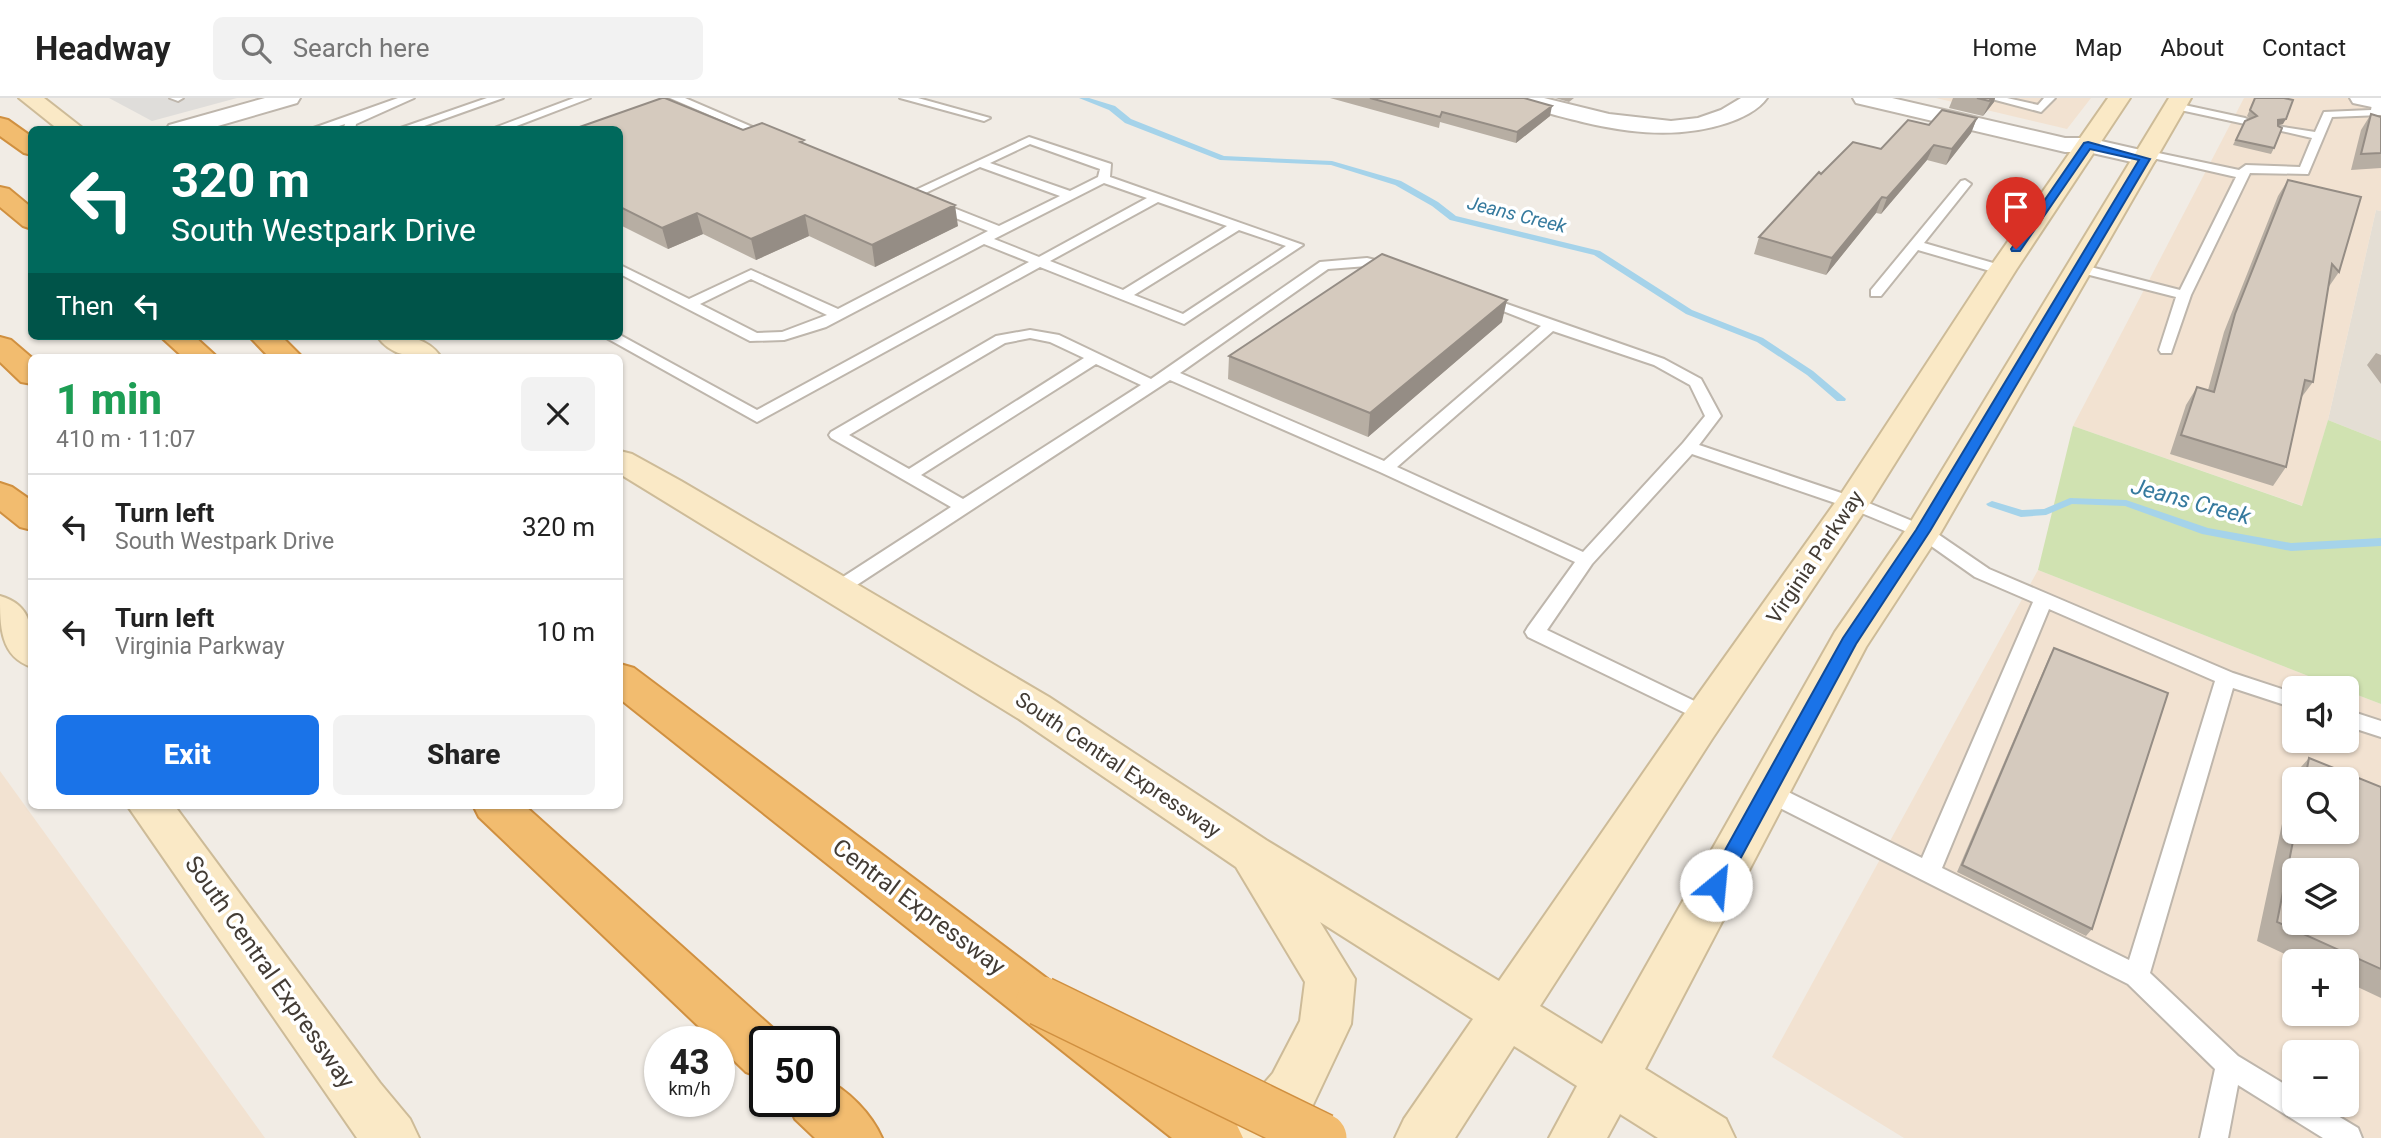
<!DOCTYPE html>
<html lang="en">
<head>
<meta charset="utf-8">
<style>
	:root { --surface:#fff; --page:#f2f2f2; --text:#222; --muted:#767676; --line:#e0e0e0; --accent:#1a73e8 }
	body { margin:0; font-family:Roboto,sans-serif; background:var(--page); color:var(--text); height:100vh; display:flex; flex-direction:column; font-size:26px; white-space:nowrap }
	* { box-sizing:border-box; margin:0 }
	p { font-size:23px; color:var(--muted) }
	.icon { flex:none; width:38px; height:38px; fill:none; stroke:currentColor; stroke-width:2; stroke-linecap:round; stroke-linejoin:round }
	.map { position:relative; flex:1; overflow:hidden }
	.side { position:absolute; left:28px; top:256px; width:595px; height:455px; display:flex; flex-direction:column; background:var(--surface); border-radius:10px; box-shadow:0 2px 5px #0004 }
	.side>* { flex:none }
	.hud { position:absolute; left:28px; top:28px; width:595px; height:214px; border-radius:10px; box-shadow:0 2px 5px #0004; background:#00695c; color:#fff; overflow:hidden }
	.fabs { position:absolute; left:2282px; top:578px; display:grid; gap:14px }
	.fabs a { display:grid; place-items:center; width:77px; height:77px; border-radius:10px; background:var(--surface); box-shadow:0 2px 5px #0004; font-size:35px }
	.speed { position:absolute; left:644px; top:928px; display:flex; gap:14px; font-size:35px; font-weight:700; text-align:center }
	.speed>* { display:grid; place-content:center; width:91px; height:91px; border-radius:50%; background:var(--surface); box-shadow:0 2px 5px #0004; line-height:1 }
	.speed small { font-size:18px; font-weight:400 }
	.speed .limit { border:4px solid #111; border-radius:10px; background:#fff; color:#111 }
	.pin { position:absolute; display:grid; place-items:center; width:60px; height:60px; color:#fff; margin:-72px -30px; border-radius:50% 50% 50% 0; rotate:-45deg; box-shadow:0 0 7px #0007 }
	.pin .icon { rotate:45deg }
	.me { position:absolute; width:77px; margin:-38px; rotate:28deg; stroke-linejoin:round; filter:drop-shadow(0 0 5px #0008) }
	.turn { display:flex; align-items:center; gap:24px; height:147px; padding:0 28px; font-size:32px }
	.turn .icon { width:91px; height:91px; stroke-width:2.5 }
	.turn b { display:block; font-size:49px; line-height:60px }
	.then { display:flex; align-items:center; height:66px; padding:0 28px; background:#0003; gap:14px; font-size:26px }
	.round { display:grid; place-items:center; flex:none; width:74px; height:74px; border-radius:10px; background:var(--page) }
	.head { display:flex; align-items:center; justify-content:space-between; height:119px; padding:0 28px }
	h1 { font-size:42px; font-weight:800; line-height:52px; color:#1e9e55 }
	.button { display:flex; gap:14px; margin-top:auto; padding:14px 28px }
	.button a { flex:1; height:80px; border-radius:10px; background:var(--accent); color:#fff; font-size:28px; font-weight:800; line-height:80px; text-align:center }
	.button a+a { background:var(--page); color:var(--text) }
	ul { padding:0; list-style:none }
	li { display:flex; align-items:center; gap:21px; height:105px; padding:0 28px; border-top:2px solid var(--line) }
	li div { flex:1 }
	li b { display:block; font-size:26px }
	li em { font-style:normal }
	header { display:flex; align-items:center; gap:42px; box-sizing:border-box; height:98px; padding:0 35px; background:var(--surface); border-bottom:2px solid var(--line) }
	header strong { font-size:33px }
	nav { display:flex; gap:38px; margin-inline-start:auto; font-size:24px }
	.search { width:490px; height:63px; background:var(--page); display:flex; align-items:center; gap:18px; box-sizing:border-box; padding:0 24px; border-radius:10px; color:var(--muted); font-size:26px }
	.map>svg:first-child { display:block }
</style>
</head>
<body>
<header>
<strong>Headway</strong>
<div class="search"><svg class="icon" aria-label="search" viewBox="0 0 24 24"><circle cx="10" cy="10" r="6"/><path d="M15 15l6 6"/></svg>Search here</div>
<nav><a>Home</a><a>Map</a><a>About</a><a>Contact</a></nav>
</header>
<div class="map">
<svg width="2381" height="1040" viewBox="0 0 2381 1040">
	<rect width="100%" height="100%" fill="#f1ece5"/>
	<path fill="#e4ded4" d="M 2376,112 L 2381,113 L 2381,343 L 2328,322 Z"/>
	<path fill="#f2e2d1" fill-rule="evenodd" d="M 1936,0 L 2091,0 L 2067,31 Z
		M 2244,0 L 2381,0 L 2381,113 L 2376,112 L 2328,322 L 2303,408 L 2073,328 Z
		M 2038,472 L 2339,590 L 2294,590 L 2294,642 L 2347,642 L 2347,593 L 2381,606 L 2381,1040 L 1904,1040 L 1772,959 ZM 2294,681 L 2347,681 L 2347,733 L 2294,733 ZM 2294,772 L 2347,772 L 2347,824 L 2294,824 ZM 2294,863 L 2347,863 L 2347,915 L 2294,915 ZM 2294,954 L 2347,954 L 2347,1006 L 2294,1006 Z
		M 0,673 L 265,1040 L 0,1040 Z"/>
	<path fill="#d0e2b1" d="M 2328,322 L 2381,343 L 2381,606 L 2347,593 L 2347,590 L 2339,590 L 2038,472 L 2073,328 L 2302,408 Z"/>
	<path fill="#dfddda" d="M 109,0 L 237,0 L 152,23 Z"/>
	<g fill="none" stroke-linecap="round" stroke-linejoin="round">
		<path fill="#a5d3ea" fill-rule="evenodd" d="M 1079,0 L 1089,0 L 1115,8 L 1131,21 L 1224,58 L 1332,63 L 1401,83 L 1438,104 L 1456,118 L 1600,153 L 1692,212 L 1763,240 L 1813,273 L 1846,301 L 1845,303 L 1837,303 L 1807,277 L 1757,244 L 1686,216 L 1594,157 L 1450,122 L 1432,108 L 1395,87 L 1331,67 L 1220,62 L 1125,25 L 1109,12 Z
			M 2070,400 L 2126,402 L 2208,430 L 2291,445 L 2381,440 L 2381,448 L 2291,453 L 2202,436 L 2125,408 L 2072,406 L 2046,417 L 2021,419 L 1988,408 L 1986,406 L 1992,403 L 2022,412 L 2044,411 Z"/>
		<defs>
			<path id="service" d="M 170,0 L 183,0 L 178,3 Z
				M 398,0 L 414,0 L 356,26 L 355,32 L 343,32 L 345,26 L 327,32 L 308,32 Z
				M 487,0 L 503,0 L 413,32 L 395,32 Z
				M 574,0 L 590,0 L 506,32 L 489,32 Z
				M 670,0 L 685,0 L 778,40 L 768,42 Z
				M 900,0 L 918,0 L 990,20 L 984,23 Z
				M 1988,0 L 2007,0 L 2038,7 L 2044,0 L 2055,0 L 2041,14 Z
				M 2373,1 L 2381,1 L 2381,17 L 2332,19 L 2308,76 L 2250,75 L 2191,197 L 2171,255 L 2161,255 L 2159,252 L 2176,199 L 2074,173 L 2072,170 L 2079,166 L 2180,192 L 2236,79 L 2144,58 L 2144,52 L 2239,72 L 2246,67 L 2300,69 L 2312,40 L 2277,32 L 2277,28 L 2315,34 L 2324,14 L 2371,12 Z
				M 2175,5 L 2245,20 L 2251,23 L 2245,26 L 2171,10 L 2169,8 Z
				M 1029,39 L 1111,66 L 1110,79 L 1303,147 L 1184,226 L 1040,169 L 757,324 L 603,238 L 620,237 L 757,312 L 1029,164 L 984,146 L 826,229 L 784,242 L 750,243 L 620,176 L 620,167 L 689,201 L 751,172 L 838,211 L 988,133 L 928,109 L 928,103 L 936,103 L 999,128 L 1060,98 L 980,69 L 915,100 L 907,100 L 905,97 ZM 1030,46 L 1100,71 L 1098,79 L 1070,93 L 990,65 ZM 1104,85 L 1147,100 L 1039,159 L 994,141 ZM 1158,104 L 1227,128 L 1123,192 L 1050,163 ZM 1239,132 L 1286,148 L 1183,216 L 1134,197 ZM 751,181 L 827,217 L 782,234 L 757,235 L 700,206 Z
				M 1965,82 L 1971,86 L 1924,145 L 2007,169 L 2007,175 L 1997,175 L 1918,152 L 1881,198 L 1871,198 L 1871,192 L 1961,83 Z
				M 1367,160 L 1400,168 L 1402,171 L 1395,175 L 1367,168 L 1328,171 L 1180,275 L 1384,363 L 1541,228 L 1475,202 L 1477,199 L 1487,199 L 1664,261 L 1701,281 L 1721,318 L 1699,347 L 1859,401 L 1929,430 L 1989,471 L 2233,575 L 2294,595 L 2294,610 L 2233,590 L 2150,875 L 2238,958 L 2294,992 L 2294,1006 L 2318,1006 L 2358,1030 L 2362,1040 L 2323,1040 L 2238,987 L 2228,1040 L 2200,1040 L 2215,971 L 2128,886 L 1758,699 L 1755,693 L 1758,687 L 1766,684 L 1774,687 L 1922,760 L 2033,504 L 1975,479 L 1917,438 L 1847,409 L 1692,356 L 1592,466 L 1547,532 L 1713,612 L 1716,617 L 1713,622 L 1706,625 L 1528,539 L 1525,534 L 1528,529 L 1575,464 L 1380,374 L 1170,282 L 843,496 L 829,496 L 827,492 L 829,488 L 951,409 L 831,340 L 829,337 L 831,334 L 996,238 L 1030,232 L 1059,237 L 1151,281 L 1320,164 ZM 1553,233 L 1654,267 L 1690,287 L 1705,318 L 1683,345 L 1583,454 L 1397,369 ZM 1030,240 L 1050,244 L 1084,260 L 909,371 L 849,337 L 1005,245 ZM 1096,266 L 1141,287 L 963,401 L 921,377 ZM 2049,511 L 2215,583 L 2129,862 L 1942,770 Z
				M 2347,612 L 2381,623 L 2381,639 L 2347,628 Z"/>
			<path id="minor" d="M 1508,0 L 1544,0 L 1609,16 L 1671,23 L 1698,20 L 1721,12 L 1741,0 L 1767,0 C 1759,12 1740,21 1727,25 C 1654,49 1582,24 1511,5 Z
				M 1853,0 L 1892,0 L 2065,40 L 2088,40 L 2145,53 L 2153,55 L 2157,60 L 2153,65 L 2145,67 L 2088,54 L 2065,54 L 1856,5 Z
				M 2350,0 L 2381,0 L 2381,11 L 2353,5 Z"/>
			<path id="tertiary" d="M 265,0 L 300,0 L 297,5 L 204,32 L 166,32 L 169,27 Z"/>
			<path id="secondary" d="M 19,0 L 44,0 L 85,32 L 59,32 Z
				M 2108,0 L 2130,0 L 2016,172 L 1870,405 L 1712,641 L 1540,908 L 1602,946 L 1835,534 L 1907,430 L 2169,0 L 2191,0 L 1941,434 L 1866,549 L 1645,971 L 1726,1021 L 1735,1040 L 1658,1040 L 1620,1016 L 1607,1040 L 1549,1040 L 1577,988 L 1514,948 L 1455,1040 L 1395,1040 L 1404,1021 L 1473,921 L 1320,824 L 1355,881 L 1351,926 L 1311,1011 L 1287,1040 L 1224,1040 L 1233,1021 L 1273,975 L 1300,923 L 1305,884 L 1236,769 L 1019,621 L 620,376 L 620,353 L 632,356 L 681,383 L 1049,599 L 1266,742 L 1499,883 L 1682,619 L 1839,399 L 1988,172 Z
				M 377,238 C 402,238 426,237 441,259 C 417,259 393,261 377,238 Z
				M 0,498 C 36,508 32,538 32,569 C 0,559 0,528 0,498 Z
				M 127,707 L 174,707 L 380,985 L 410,1021 L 419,1040 L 357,1040 Z"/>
			<path id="motorway" d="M 0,20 L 8,22 L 32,39 L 32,57 L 24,55 L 0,38 Z
				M 0,89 L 9,91 L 32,110 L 32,131 L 23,128 L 0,109 Z
				M 160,238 L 194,238 L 217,259 L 183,259 Z
				M 249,238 L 281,238 L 302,259 L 269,259 Z
				M 0,239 L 11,242 L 32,260 L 32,286 L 21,284 L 0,264 Z
				M 0,385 L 12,389 L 32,403 L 32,432 L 20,429 L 0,413 Z
				M 620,566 L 634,570 L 1234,1021 L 1243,1040 L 1172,1040 L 620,601 Z
				M 473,707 L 524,707 L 784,940 L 785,943 L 765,943 L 765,981 L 746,974 L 719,948 L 719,943 L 714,943 L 479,719 Z
				M 824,981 C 848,991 872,1017 882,1040 L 815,1040 L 795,1021 L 787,1003 L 824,1003 Z"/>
		</defs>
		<use href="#service" stroke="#beb6ac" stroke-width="4"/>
		<use href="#minor" stroke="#beb6ac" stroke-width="4"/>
		<use href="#tertiary" stroke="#beb6ac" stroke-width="4"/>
		<use href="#secondary" stroke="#cdbb98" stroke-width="4"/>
		<use href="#motorway" stroke="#d09040" stroke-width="4"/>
		<use href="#service" fill="#fff" fill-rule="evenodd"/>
		<use href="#minor" fill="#fff" fill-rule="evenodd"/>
		<use href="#tertiary" fill="#fff" fill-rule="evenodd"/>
		<use href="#secondary" fill="#fae9c6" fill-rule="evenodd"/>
		<use href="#motorway" fill="#f2bc6f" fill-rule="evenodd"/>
		<defs>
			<path id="motorway-bridge" d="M 1041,903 L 1322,1040"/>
		</defs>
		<use href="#motorway-bridge" stroke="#d09040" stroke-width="52" stroke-linecap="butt"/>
		<use href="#motorway-bridge" stroke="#f2bc6f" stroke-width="49"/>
	</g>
	<path fill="#b7aea3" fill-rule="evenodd" d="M 1330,0 L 1524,0 L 1550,18 L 1516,45 L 1440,24 L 1439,30 Z
		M 1555,0 L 1574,0 L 1569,4 Z
		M 1953,0 L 1995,0 L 1994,4 L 1983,18 L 1949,10 Z
		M 2255,0 L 2284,0 L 2283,26 L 2278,27 L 2274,50 L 2271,56 L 2233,47 L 2242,28 L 2250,21 L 2247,18 Z
		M 2371,16 L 2381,19 L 2381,70 L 2351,72 L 2361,32 Z
		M 1977,20 L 1971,35 L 1946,67 L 1927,62 L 1881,116 L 1876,115 L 1826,177 L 1754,156 L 1759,139 L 1821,76 L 1881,51 L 1929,27 Z
		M 620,32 L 743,32 L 805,45 L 958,128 L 875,169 L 809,138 L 756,162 L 703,136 L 668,151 L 620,127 Z
		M 2288,82 L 2339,174 L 2328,190 L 2313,284 L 2301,300 L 2286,369 L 2273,388 L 2170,356 L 2186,307 L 2197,289 L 2208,292 L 2224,234 L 2278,98 Z
		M 1502,224 L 1368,339 L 1228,281 L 1229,258 Z
		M 2376,255 L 2381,257 L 2381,286 L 2367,267 Z
		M 2054,550 L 2092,831 L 2086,838 L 1957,774 L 2050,557 Z
		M 2309,660 L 2381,689 L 2381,900 L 2347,884 L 2347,863 L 2300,863 L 2257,843 L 2292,679 ZM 2294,681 L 2347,681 L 2294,733 Z"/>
	<path fill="#958d85" d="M 1992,0 L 1995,0 L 1994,4 L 1983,18 Z
		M 1552,8 L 1550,18 L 1516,45 L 1517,34 Z
		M 1977,20 L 1971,35 L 1946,67 L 1952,51 Z
		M 2286,21 L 2283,26 L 2274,28 L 2278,22 Z
		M 1934,47 L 1927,62 L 1881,116 L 1887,100 Z
		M 1882,99 L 1876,115 L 1826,177 L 1832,160 Z
		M 955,107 L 958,128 L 875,169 L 872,147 Z
		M 697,115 L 703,136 L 668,151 L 662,130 Z
		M 805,117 L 809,138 L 756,162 L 751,141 Z
		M 1507,202 L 1502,224 L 1368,339 L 1370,315 Z"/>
	<path fill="#d5cabe" stroke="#958d85" stroke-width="2" fill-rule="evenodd" d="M 662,0 L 665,0 L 743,32 L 762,25 L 804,42 L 800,44 L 955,107 L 872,147 L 805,117 L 751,141 L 697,115 L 662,130 L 620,109 L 620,32 L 571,32 Z
		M 1370,0 L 1524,0 L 1552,8 L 1517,34 L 1442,14 L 1440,19 Z
		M 1977,0 L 1992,0 L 1989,3 Z
		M 2255,0 L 2284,0 L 2293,2 L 2286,21 L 2278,22 L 2278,28 L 2282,30 L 2274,50 L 2236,42 L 2245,23 L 2257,18 L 2250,12 Z
		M 1942,12 L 1977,20 L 1952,51 L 1934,47 L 1887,100 L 1882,99 L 1832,160 L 1759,139 L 1819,74 L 1821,76 L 1853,44 L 1881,51 L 1908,22 L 1929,27 Z
		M 2371,16 L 2381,19 L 2381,55 L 2361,56 Z
		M 2288,82 L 2361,99 L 2339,174 L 2332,166 L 2313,284 L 2305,282 L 2286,369 L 2181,337 L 2197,289 L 2214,294 L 2235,216 Z
		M 1382,156 L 1507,202 L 1370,315 L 1229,258 Z
		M 2054,550 L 2168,595 L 2092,831 L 1962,767 Z
		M 2309,660 L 2381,689 L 2381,871 L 2277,824 L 2295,733 L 2347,733 L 2347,681 L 2305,681 ZM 2294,772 L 2347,772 L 2347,824 L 2294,824 Z"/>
	<path fill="#1a73e8" stroke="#114b97" stroke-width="2" d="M 2088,44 L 2150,61 L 1930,433 L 1856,546 L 1723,793 L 1716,795 L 1709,793 L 1706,787 L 1709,781 L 1843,540 L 1916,432 L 2139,62 L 2090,51 L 2020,153 L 2012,153 L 2011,151 L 2084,45 Z"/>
	<g text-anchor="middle" stroke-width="7" stroke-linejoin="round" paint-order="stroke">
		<g font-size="19" font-style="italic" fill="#367a9e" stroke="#fff">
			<text transform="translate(1517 116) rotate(14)" y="7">Jeans Creek</text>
		</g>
		<g font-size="21" fill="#433c35" stroke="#fff">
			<text transform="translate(1815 459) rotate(-56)" y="7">Virginia Parkway</text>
			<text transform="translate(1118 667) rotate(34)" y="7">South Central Expressway</text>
		</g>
		<g font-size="23" font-style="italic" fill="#367a9e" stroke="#fff">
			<text transform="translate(2191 403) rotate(15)" y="8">Jeans Creek</text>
		</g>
		<g font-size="24" fill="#433c35" stroke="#fff">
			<text transform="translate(919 809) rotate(37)" y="8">Central Expressway</text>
			<text transform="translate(270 874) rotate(55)" y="8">South Central Expressway</text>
		</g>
	</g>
</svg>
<div class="fabs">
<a><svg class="icon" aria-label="sound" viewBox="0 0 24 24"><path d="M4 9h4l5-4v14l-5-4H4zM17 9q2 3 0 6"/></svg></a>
<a><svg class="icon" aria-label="search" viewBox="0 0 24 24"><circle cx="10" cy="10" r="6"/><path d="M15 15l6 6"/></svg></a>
<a><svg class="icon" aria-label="layers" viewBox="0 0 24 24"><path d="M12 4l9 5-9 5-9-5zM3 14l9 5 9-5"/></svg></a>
<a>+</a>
<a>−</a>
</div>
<div class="speed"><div>43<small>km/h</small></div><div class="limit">50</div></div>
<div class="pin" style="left:2016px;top:151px;background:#d93025"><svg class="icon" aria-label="arrive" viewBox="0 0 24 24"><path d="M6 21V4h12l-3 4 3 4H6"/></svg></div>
<svg class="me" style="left:1716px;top:787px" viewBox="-20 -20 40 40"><circle r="19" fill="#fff"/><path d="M0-13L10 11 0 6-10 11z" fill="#1a73e8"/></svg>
<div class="hud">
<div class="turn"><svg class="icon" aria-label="left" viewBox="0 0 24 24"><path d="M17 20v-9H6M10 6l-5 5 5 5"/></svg><div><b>320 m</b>South Westpark Drive</div></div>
<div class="then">Then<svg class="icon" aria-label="left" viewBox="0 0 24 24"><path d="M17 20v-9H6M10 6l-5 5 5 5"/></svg></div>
</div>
<section class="side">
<div class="head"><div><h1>1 min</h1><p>410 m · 11:07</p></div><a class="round"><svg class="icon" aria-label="close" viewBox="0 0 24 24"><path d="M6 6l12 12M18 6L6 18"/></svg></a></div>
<ul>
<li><svg class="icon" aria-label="left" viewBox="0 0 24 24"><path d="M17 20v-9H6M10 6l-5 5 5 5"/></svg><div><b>Turn left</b><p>South Westpark Drive</p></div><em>320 m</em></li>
<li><svg class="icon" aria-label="left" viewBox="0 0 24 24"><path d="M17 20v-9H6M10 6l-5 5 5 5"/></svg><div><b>Turn left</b><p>Virginia Parkway</p></div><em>10 m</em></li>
</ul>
<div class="button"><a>Exit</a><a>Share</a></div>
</section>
</div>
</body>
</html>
